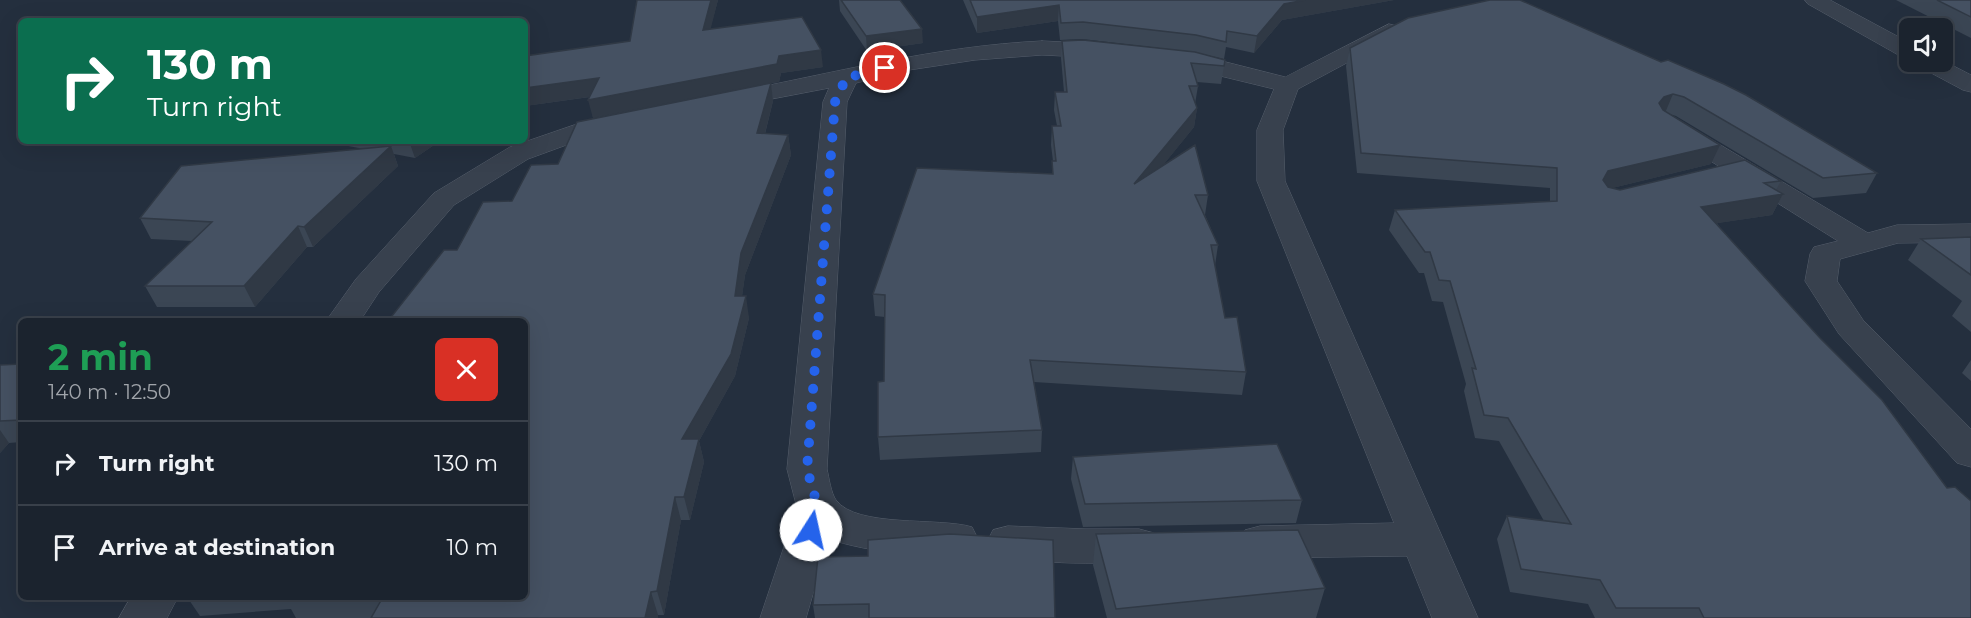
<!DOCTYPE html>
<html lang="en">
<head>
<meta charset="utf-8">
<style>
	:root { --surface:#1b232e; --page:#242b36; --text:#f1f3f6; --muted:#a0a4aa; --line:#39404a }
	body { margin:0; font-family:Montserrat,sans-serif; background:var(--page); color:var(--text); height:100vh; display:flex; flex-direction:column; font-size:22px; white-space:nowrap }
	* { box-sizing:border-box; margin:0 }
	p { font-size:20px; color:var(--muted) }
	.icon { flex:none; width:33px; height:33px; fill:none; stroke:currentColor; stroke-width:2; stroke-linecap:round; stroke-linejoin:round }
	.map { position:relative; flex:1; overflow:hidden }
	.sheet { position:absolute; left:18px; top:318px; width:510px; height:282px; display:flex; flex-direction:column; background:var(--surface); border-radius:9px; box-shadow:0 6px 24px #0002,0 0 0 2px var(--line) }
	.sheet>* { flex:none }
	.top-card { position:absolute; left:18px; top:18px; width:510px; height:126px; border-radius:9px; box-shadow:0 6px 24px #0002,0 0 0 2px var(--line); background:#0b6e4f; color:#fff; overflow:hidden }
	.fabs { position:absolute; left:1899px; top:18px; display:grid; gap:12px }
	.fabs a { display:grid; place-items:center; width:54px; height:54px; border-radius:9px; background:var(--surface); box-shadow:0 6px 24px #0002,0 0 0 2px var(--line); font-size:30px }
	.pin { position:absolute; display:grid; place-items:center; width:51px; height:51px; color:#fff; margin:-26px; border:3px solid #fff; border-radius:50%; box-shadow:0 2px 6px #0007 }
	.me { position:absolute; width:66px; margin:-33px; rotate:10deg; stroke-linejoin:round; filter:drop-shadow(0 0 4px #0008) }
	.turn { display:flex; align-items:center; gap:21px; height:126px; padding:0 30px; font-size:27px }
	.turn .icon { width:78px; height:78px; stroke-width:2.5 }
	.turn b { display:block; font-size:42px; line-height:51px }
	.round { display:grid; place-items:center; flex:none; width:63px; height:63px; border-radius:9px; background:var(--page) }
	.overview { display:flex; align-items:center; justify-content:space-between; height:102px; padding:0 30px }
	h1 { font-size:36px; font-weight:700; line-height:45px; color:#1e9e55 }
	ul { padding:0; list-style:none }
	li { display:flex; align-items:center; gap:18px; height:84px; padding:0 30px; border-top:2px solid var(--line) }
	li div { flex:1 }
	li b { display:block; font-size:22px }
	li em { font-style:normal }
	.map>svg:first-child { display:block }
</style>
</head>
<body>
<div class="map">
<svg width="1971" height="618" viewBox="0 0 1971 618">
	<rect width="100%" height="100%" fill="#242f3e"/>
	<g fill="none" stroke-linecap="round" stroke-linejoin="round">
		<defs>
			<path id="minor" d="M 1805,0 L 1830,0 L 1910,43 L 1910,59 L 1902,57 L 1808,4 Z
				M 1389,24 L 1397,26 L 1400,31 L 1397,36 L 1298,89 L 1283,130 L 1285,181 L 1478,618 L 1432,618 L 1407,556 L 1260,558 L 1245,554 L 1239,542 L 1245,530 L 1260,526 L 1394,523 L 1257,181 L 1257,130 L 1274,89 L 1171,64 L 1168,59 L 1171,54 L 1179,52 L 1194,54 L 1285,77 Z
				M 1042,41 L 1107,44 L 1115,46 L 1118,51 L 1115,56 L 1107,58 L 1042,55 L 975,60 L 909,70 L 856,83 L 847,102 L 827,469 C 829,478 831,493 836,500 C 856,528 939,517 972,527 L 978,539 L 972,551 C 937,562 864,551 829,539 L 806,618 L 760,618 L 797,508 L 787,469 L 823,102 L 829,88 L 730,107 L 721,105 L 718,100 L 721,95 L 730,93 C 834,73 936,46 1042,41 Z
				M 1942,60 L 1971,75 L 1971,92 L 1963,90 L 1920,67 L 1916,62 Z
				M 614,115 L 623,118 L 627,123 L 623,128 L 591,136 L 528,159 L 454,205 L 379,292 L 360,321 L 326,321 L 356,279 L 434,193 L 510,147 L 574,125 Z
				M 1678,122 L 1687,125 L 1868,233 L 1897,225 L 1971,224 L 1971,242 L 1898,243 L 1840,259 L 1837,281 L 1863,320 L 1971,429 L 1971,467 L 1957,463 L 1839,334 L 1805,281 L 1810,254 L 1814,247 L 1838,241 L 1669,135 L 1665,130 L 1669,125 Z
				M 1008,526 L 1086,529 L 1139,529 L 1154,533 L 1160,545 L 1154,557 C 1122,567 1026,564 993,554 L 987,542 L 993,530 Z
				M 131,597 L 178,597 L 167,618 L 119,618 Z"/>
		</defs>
		<use href="#minor" stroke="#565f6c" stroke-width="1"/>
		<use href="#minor" fill="#38414e" fill-rule="evenodd"/>
	</g>
	<path fill="#3b4654" d="M 637,0 L 718,0 L 710,29 L 823,67 L 781,73 L 779,82 L 771,83 L 773,101 L 765,134 L 788,135 L 791,155 L 745,275 L 742,296 L 749,318 L 735,376 L 699,441 L 704,462 L 690,520 L 681,520 L 664,615 L 658,615 L 658,618 L 296,618 L 291,609 L 200,616 L 187,597 L 525,597 L 457,250 L 512,201 L 558,164 L 721,93 L 593,118 L 590,97 L 525,106 L 630,41 Z
		M 839,0 L 900,0 L 923,43 L 867,51 L 840,11 Z
		M 963,0 L 1394,0 L 1282,20 L 1254,53 L 1226,47 L 1224,59 L 1194,52 L 1082,39 L 1060,40 L 1058,21 L 977,33 Z
		M 1490,0 L 1877,173 L 1866,193 L 1813,198 L 1676,116 L 1669,114 L 1711,164 L 1612,188 L 1620,190 L 1781,181 L 1776,190 L 1783,194 L 1772,215 L 1717,223 L 1971,618 L 1595,618 L 1588,604 L 1510,592 L 1497,539 L 1507,516 L 1544,521 L 1499,441 L 1475,438 L 1464,391 L 1466,384 L 1443,302 L 1432,301 L 1424,273 L 1419,273 L 1389,230 L 1395,210 L 1550,201 L 1550,188 L 1357,173 L 1346,66 L 1350,48 Z
		M 1896,0 L 1971,0 L 1971,38 Z
		M 1062,41 L 1225,60 L 1221,84 L 1197,82 L 1198,86 L 1195,104 L 1197,108 L 1194,127 L 1163,165 L 1208,195 L 1205,215 L 1218,245 L 1215,266 L 1225,318 L 1246,372 L 1242,395 L 1034,382 L 1042,430 L 1041,452 L 880,460 L 878,437 L 884,381 L 885,317 L 875,316 L 873,294 L 1052,174 L 1053,161 L 1051,145 L 1052,126 L 1057,126 L 1054,110 L 1055,92 L 1064,92 L 1061,58 Z
		M 341,141 L 440,141 L 415,158 L 394,154 L 398,166 L 313,247 L 307,247 L 255,307 L 157,307 L 145,286 L 192,241 L 151,239 L 140,218 L 364,149 L 343,145 Z
		M 1971,237 L 1971,332 L 1952,316 L 1962,301 L 1908,260 L 1921,239 Z
		M 1971,360 L 1971,381 L 1962,373 Z
		M 21,364 L 21,442 L 9,443 L 0,453 L 0,365 Z
		M 1073,457 L 1302,500 L 1296,523 L 1083,527 L 1071,479 Z
		M 1096,534 L 1325,588 L 1316,618 L 1107,618 L 1093,565 Z
		M 868,556 L 1055,618 L 815,618 L 813,605 Z"/>
	<path fill="#303945" d="M 711,0 L 718,0 L 706,47 L 703,30 Z
		M 1305,0 L 1394,0 L 1282,20 L 1254,53 L 1257,36 L 1284,4 Z
		M 1059,5 L 1058,21 L 977,33 L 977,17 Z
		M 922,29 L 923,43 L 867,51 L 866,36 Z
		M 821,50 L 823,67 L 781,73 L 779,82 L 771,83 L 773,101 L 760,153 L 757,133 L 771,83 L 593,118 L 588,100 L 779,56 Z
		M 599,78 L 603,95 L 525,106 L 525,88 Z
		M 1673,94 L 1665,113 L 1656,116 L 1659,103 L 1664,97 Z
		M 1197,108 L 1194,127 L 1132,204 L 1134,184 Z
		M 788,135 L 791,155 L 745,275 L 739,318 L 735,296 L 741,253 Z
		M 409,141 L 440,141 L 415,158 Z
		M 1720,145 L 1711,164 L 1600,191 L 1603,180 L 1608,171 Z
		M 391,146 L 398,166 L 313,247 L 304,227 Z
		M 1783,194 L 1772,215 L 1692,227 L 1701,207 Z
		M 298,226 L 307,247 L 255,307 L 244,286 Z
		M 746,296 L 749,318 L 735,376 L 699,441 L 704,462 L 690,520 L 684,497 L 682,439 Z
		M 0,430 L 9,443 L 0,453 Z
		M 675,497 L 681,520 L 664,615 L 657,591 Z
		M 651,592 L 658,615 L 658,618 L 645,618 Z"/>
	<path fill="#455162" stroke="#303945" stroke-width="1.5" d="M 637,0 L 711,0 L 703,30 L 802,17 L 821,50 L 779,56 L 777,64 L 588,100 L 599,78 L 525,88 L 525,56 L 630,41 Z
		M 841,0 L 900,0 L 922,29 L 866,36 Z
		M 970,0 L 1305,0 L 1284,4 L 1257,36 L 1227,31 L 1226,42 L 1196,35 L 1083,22 L 1061,23 L 1059,5 L 977,17 Z
		M 1490,0 L 1520,0 L 1661,62 L 1668,60 L 1724,84 L 1746,95 L 1877,173 L 1823,178 L 1684,97 L 1673,94 L 1664,97 L 1659,103 L 1663,110 L 1720,145 L 1608,171 L 1603,180 L 1608,187 L 1620,190 L 1745,160 L 1781,181 L 1764,183 L 1783,194 L 1701,207 L 1820,338 L 1882,400 L 1947,488 L 1955,487 L 1971,501 L 1971,618 L 1704,618 L 1699,608 L 1616,608 L 1600,580 L 1521,569 L 1507,516 L 1571,524 L 1508,418 L 1484,415 L 1472,368 L 1476,369 L 1450,281 L 1439,280 L 1430,252 L 1425,252 L 1395,210 L 1557,201 L 1557,168 L 1361,153 L 1350,48 L 1408,18 Z
		M 1937,0 L 1971,0 L 1971,17 Z
		M 1083,40 L 1195,52 L 1225,60 L 1224,66 L 1191,63 L 1198,86 L 1189,86 L 1197,108 L 1134,184 L 1195,145 L 1208,195 L 1195,195 L 1218,245 L 1211,245 L 1225,318 L 1237,317 L 1246,372 L 1030,360 L 1042,430 L 878,437 L 878,382 L 884,381 L 885,295 L 873,294 L 917,168 L 1053,174 L 1052,161 L 1056,161 L 1052,126 L 1061,126 L 1055,92 L 1067,92 L 1062,41 Z
		M 771,83 L 757,133 L 788,135 L 741,253 L 735,296 L 746,296 L 731,354 L 682,439 L 699,439 L 684,497 L 675,497 L 657,591 L 651,592 L 645,618 L 371,618 L 383,597 L 525,597 L 525,321 L 388,321 L 444,250 L 457,250 L 483,202 L 512,201 L 531,165 L 558,164 L 577,122 Z
		M 391,146 L 304,227 L 298,226 L 244,286 L 145,286 L 212,222 L 140,218 L 181,166 Z
		M 1971,237 L 1971,275 L 1921,239 Z
		M 21,364 L 21,420 L 0,421 L 0,365 Z
		M 1277,444 L 1302,500 L 1085,504 L 1073,457 Z
		M 1298,530 L 1325,588 L 1116,609 L 1096,534 Z
		M 950,534 L 1053,540 L 1055,618 L 869,618 L 869,604 L 813,605 L 818,557 L 868,556 L 868,540 Z
		M 287,597 L 318,597 L 285,599 Z"/>
	<g fill="none" stroke-linecap="round" stroke-linejoin="round">
		<path stroke="#2563eb" stroke-width="10" stroke-dasharray="0 18" d="M 811,530 L 818,508 L 807,469 L 835,102 L 846,78 L 885,68"/>
	</g>
</svg>
<div class="fabs">
<a><svg class="icon" aria-label="sound" viewBox="0 0 24 24"><path d="M4 9h4l5-4v14l-5-4H4zM17 9q2 3 0 6"/></svg></a>
</div>
<div class="pin" style="left:885px;top:68px;background:#d93025"><svg class="icon" aria-label="arrive" viewBox="0 0 24 24"><path d="M6 21V4h12l-3 4 3 4H6"/></svg></div>
<svg class="me" style="left:811px;top:530px" viewBox="-20 -20 40 40"><circle r="19" fill="#fff"/><path d="M0-13L10 11 0 6-10 11z" fill="#2563eb"/></svg>
<div class="top-card">
<div class="turn"><svg class="icon" aria-label="right" viewBox="0 0 24 24"><path d="M7 20v-9h11M14 6l5 5-5 5"/></svg><div><b>130 m</b>Turn right</div></div>
</div>
<section class="sheet">
<div class="overview"><div><h1>2 min</h1><p>140 m · 12:50</p></div><a class="round" style="background:#d93025;color:#fff"><svg class="icon" aria-label="close" viewBox="0 0 24 24"><path d="M6 6l12 12M18 6L6 18"/></svg></a></div>
<ul>
<li><svg class="icon" aria-label="right" viewBox="0 0 24 24"><path d="M7 20v-9h11M14 6l5 5-5 5"/></svg><div><b>Turn right</b></div><em>130 m</em></li>
<li><svg class="icon" aria-label="arrive" viewBox="0 0 24 24"><path d="M6 21V4h12l-3 4 3 4H6"/></svg><div><b>Arrive at destination</b></div><em>10 m</em></li>
</ul>
</section>
</div>
</body>
</html>
